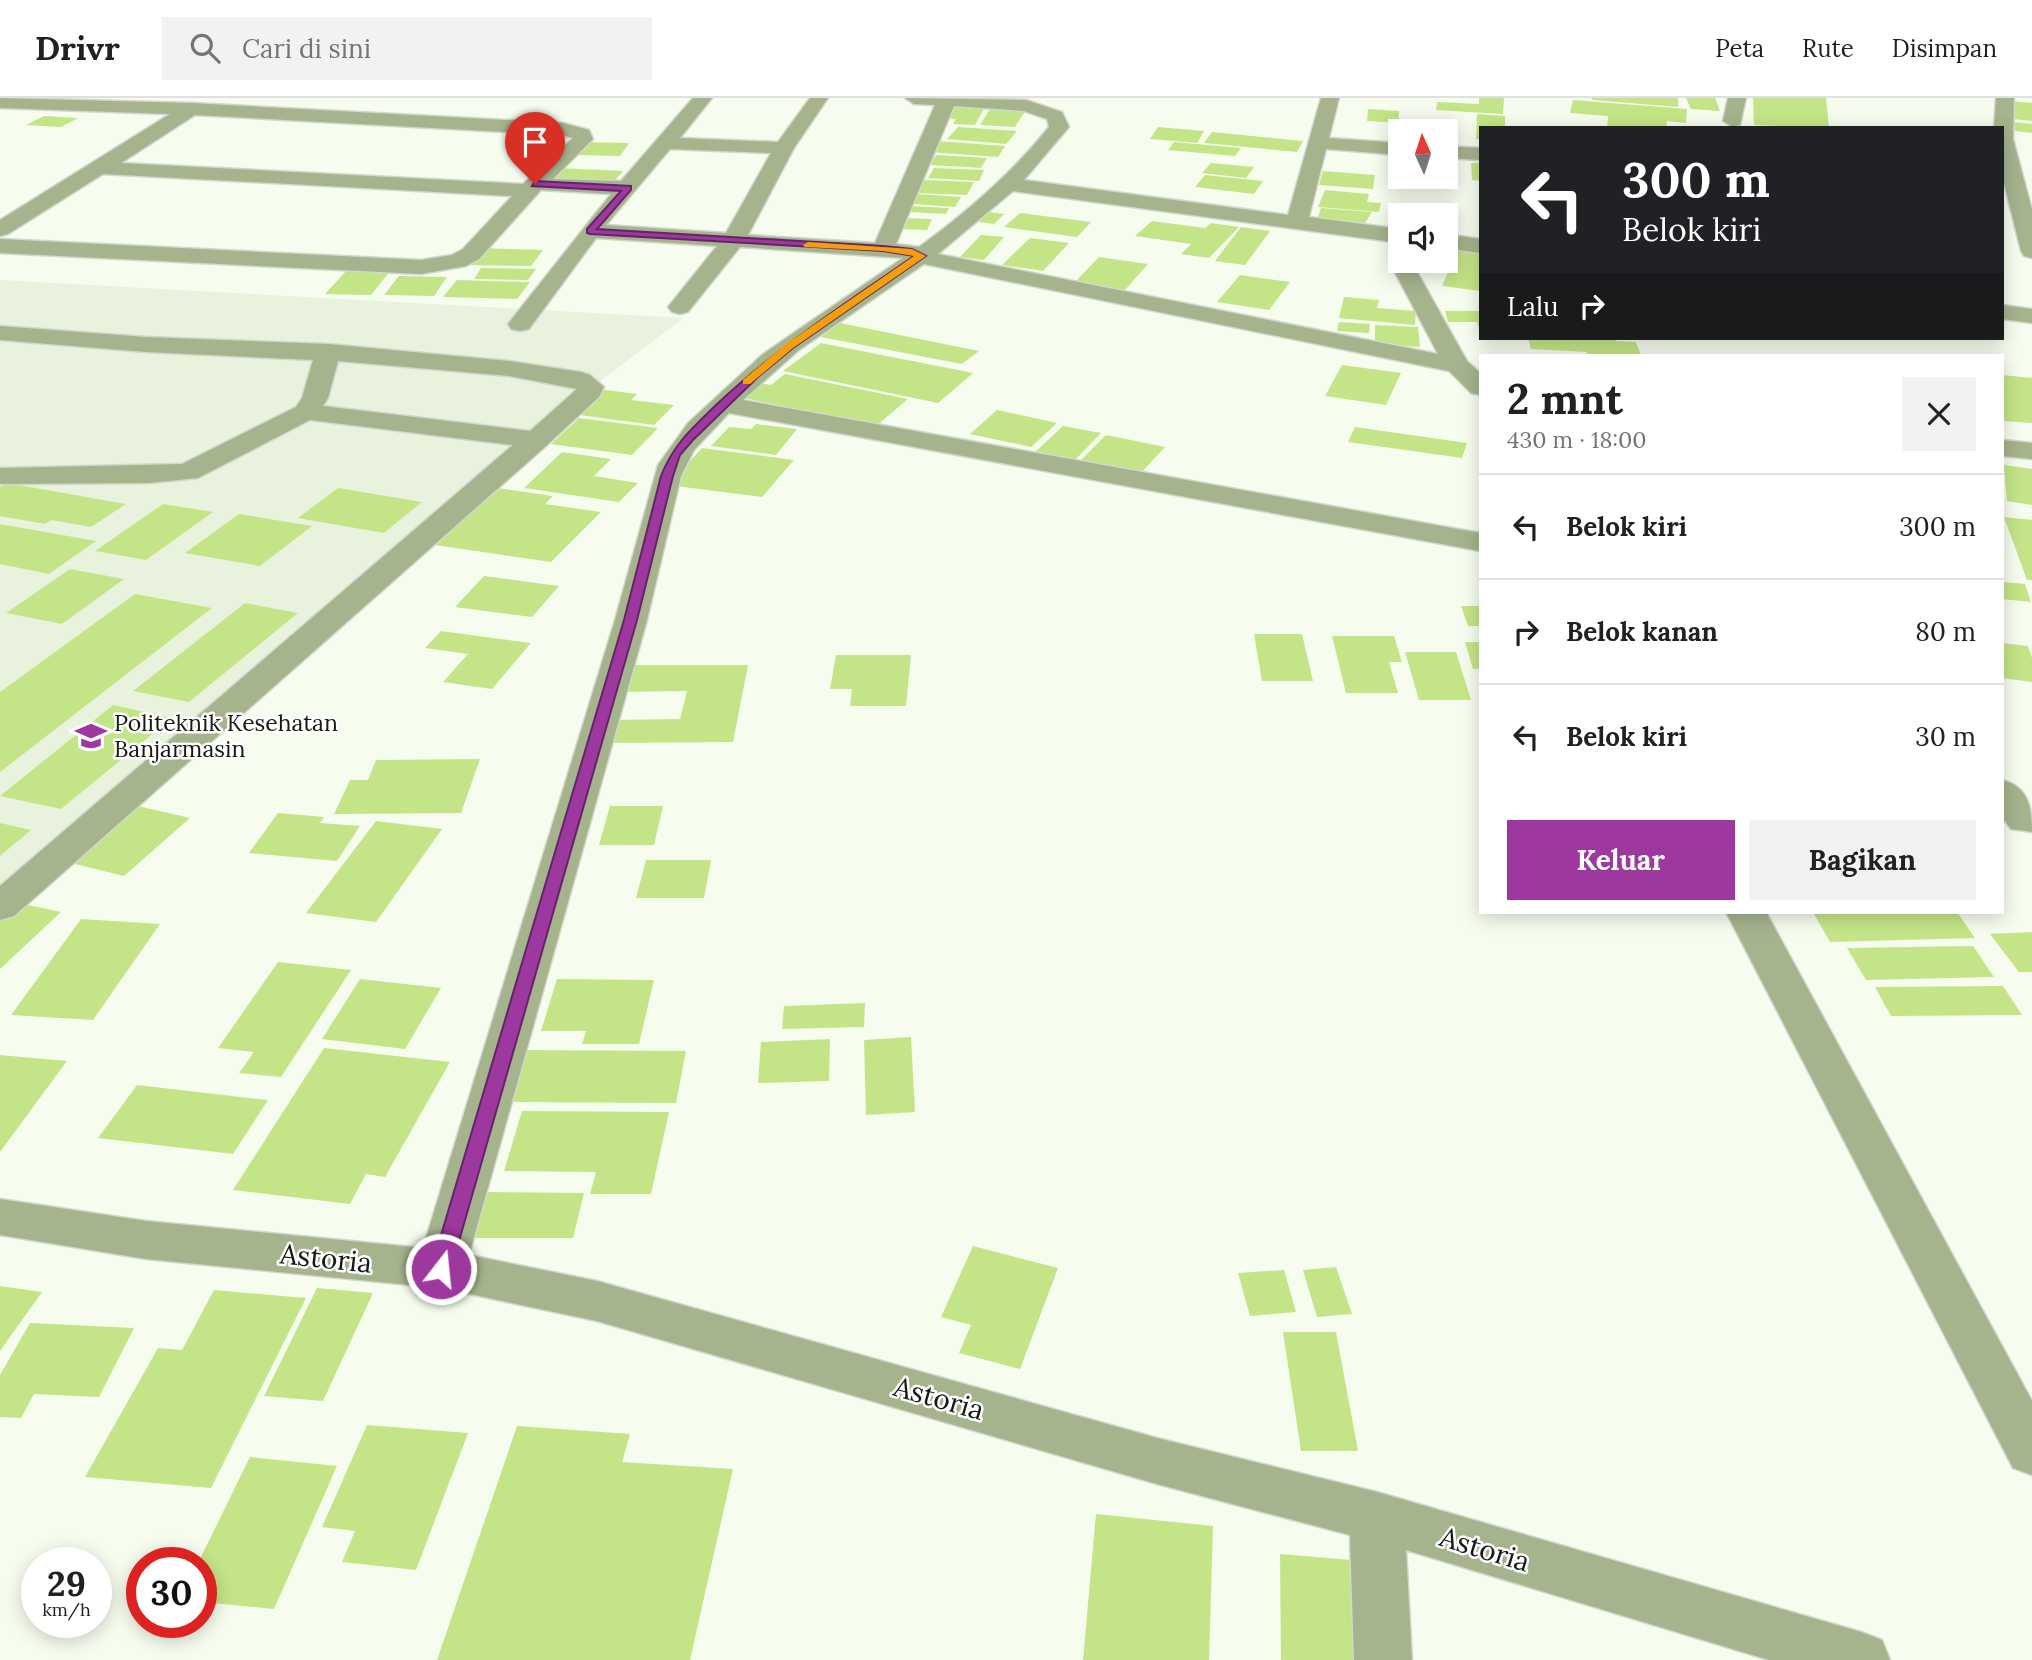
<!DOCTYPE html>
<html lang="id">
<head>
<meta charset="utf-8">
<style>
	:root { --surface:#fff; --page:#f2f2f2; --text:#202124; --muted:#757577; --line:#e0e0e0; --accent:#9c389e }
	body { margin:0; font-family:Lora,serif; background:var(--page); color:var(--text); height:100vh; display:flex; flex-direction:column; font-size:26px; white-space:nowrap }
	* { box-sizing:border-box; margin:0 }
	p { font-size:23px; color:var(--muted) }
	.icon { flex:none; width:38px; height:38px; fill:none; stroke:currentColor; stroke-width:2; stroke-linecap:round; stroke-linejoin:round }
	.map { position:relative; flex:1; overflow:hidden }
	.side { position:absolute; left:1479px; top:256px; width:525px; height:560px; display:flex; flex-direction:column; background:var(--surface); border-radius:0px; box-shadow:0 4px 18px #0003 }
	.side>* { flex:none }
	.guide { position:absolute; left:1479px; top:28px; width:525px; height:214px; border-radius:0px; box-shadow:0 4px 18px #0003; background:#202124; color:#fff; overflow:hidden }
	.needle { width:46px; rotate:357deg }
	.fabs { position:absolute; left:1388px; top:21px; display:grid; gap:14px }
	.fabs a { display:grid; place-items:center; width:70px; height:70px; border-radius:0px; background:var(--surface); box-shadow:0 4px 18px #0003; font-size:35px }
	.speed { position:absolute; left:21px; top:1449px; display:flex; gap:14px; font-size:35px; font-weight:700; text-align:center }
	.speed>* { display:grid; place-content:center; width:91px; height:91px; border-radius:50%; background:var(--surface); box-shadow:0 4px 18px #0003; line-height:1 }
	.speed small { font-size:18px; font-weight:400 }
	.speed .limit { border:10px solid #d22; background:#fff; color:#111 }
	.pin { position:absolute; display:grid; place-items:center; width:60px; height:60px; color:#fff; margin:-72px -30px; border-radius:50% 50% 50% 0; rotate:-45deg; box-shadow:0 0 7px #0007 }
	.pin .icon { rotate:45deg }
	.me { position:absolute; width:77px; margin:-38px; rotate:16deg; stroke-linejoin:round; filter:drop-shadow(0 0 5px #0008) }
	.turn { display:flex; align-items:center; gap:24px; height:147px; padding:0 28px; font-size:32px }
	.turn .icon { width:91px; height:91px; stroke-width:2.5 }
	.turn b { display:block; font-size:49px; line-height:60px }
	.then { display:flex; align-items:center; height:66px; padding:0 28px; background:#0003; gap:14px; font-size:26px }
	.round { display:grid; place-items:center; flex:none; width:74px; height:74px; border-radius:0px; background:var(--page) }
	.headline { display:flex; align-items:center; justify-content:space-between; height:119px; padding:0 28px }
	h1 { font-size:42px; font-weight:800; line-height:52px }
	.button { display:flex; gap:14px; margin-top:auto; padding:14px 28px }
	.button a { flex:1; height:80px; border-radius:0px; background:var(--accent); color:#fff; font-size:28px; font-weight:800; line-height:80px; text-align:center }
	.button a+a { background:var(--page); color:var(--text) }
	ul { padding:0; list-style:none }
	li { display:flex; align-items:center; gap:21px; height:105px; padding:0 28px; border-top:2px solid var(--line) }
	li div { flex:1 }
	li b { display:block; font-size:26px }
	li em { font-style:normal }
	header { display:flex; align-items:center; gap:42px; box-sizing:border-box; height:98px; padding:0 35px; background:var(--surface); border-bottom:2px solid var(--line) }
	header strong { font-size:33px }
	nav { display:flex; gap:38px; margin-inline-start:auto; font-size:24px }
	.search { width:490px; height:63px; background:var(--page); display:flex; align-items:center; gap:18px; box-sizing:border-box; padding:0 24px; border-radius:0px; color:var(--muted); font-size:26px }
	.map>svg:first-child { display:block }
</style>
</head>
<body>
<header>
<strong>Drivr</strong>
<div class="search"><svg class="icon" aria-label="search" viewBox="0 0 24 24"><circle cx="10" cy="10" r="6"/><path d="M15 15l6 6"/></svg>Cari di sini</div>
<nav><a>Peta</a><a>Rute</a><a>Disimpan</a></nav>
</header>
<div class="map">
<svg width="2032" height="1562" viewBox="0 0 2032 1562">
	<rect width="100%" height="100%" fill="#f6fcee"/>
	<path fill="#e9f2dd" d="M 0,182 L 683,220 L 556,317 L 0,793 Z"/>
	<path fill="#c4e587" d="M 1479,0 L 1504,0 L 1503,16 L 1436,12 L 1437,4 L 1479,6 Z
		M 1592,0 L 1678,0 L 1678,9 L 1592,2 Z
		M 1686,0 L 1715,0 L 1720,13 L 1691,11 Z
		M 1753,0 L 1826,0 L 1829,30 L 1754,27 Z
		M 1573,2 L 1687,11 L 1686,25 L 1667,23 L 1666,30 L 1607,30 L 1608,18 L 1570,15 Z
		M 2012,3 L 2032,5 L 2032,23 L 2013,21 Z
		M 949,8 L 985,9 L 975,27 L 953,26 L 956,21 L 941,20 Z
		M 990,11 L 1025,13 L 1015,29 L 980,27 Z
		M 1368,11 L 1399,13 L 1399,25 L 1367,23 Z
		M 1477,16 L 1505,18 L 1505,30 L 1480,30 L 1480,41 L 1476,41 Z
		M 44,18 L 78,20 L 61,29 L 26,27 Z
		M 2014,24 L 2032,26 L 2032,35 L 2015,33 Z
		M 958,29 L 1017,33 L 1006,46 L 947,41 Z
		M 1158,29 L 1204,33 L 1197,45 L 1150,41 Z
		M 1212,34 L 1303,43 L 1297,54 L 1204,45 Z
		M 937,43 L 1005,48 L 998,59 L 928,54 Z
		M 582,44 L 629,45 L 620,58 L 572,57 Z
		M 1174,44 L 1241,50 L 1235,58 L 1168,52 Z
		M 936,57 L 987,60 L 981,70 L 930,67 Z
		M 1211,65 L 1254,69 L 1246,80 L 1202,75 Z
		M 1471,65 L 1480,65 L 1480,83 L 1472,82 Z
		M 558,70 L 623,73 L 611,87 L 545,84 Z
		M 934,70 L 984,72 L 979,83 L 928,80 Z
		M 1323,73 L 1375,77 L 1373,91 L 1319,87 Z
		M 1205,77 L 1263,83 L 1254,96 L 1195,89 Z
		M 923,82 L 974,84 L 967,97 L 916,95 Z
		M 1325,92 L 1369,96 L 1367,104 L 1381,105 L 1379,114 L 1318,109 Z
		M 918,96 L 961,99 L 955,109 L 912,106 Z
		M 912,108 L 949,110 L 946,116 L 909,114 Z
		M 1321,110 L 1372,114 L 1362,130 L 1316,126 Z
		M 981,113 L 1004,116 L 994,126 L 971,123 Z
		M 1020,115 L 1091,124 L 1077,139 L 1004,129 Z
		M 901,120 L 932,121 L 927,132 L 896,131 Z
		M 1152,123 L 1205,130 L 1211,125 L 1239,129 L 1209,160 L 1181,156 L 1191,146 L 1135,138 Z
		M 1241,129 L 1270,133 L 1245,167 L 1215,163 Z
		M 981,137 L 1004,139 L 984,162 L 960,159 Z
		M 1030,140 L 1069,145 L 1043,173 L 1002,167 Z
		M 1459,149 L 1480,152 L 1480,193 L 1442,188 Z
		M 480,150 L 543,152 L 531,168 L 468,167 Z
		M 1099,159 L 1148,166 L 1124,193 L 1074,185 Z
		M 481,170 L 536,171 L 528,182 L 474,181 Z
		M 347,172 L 391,172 L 371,197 L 325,196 Z
		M 1240,177 L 1290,184 L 1269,212 L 1217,204 Z
		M 399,178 L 447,179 L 434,198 L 384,197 Z
		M 457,182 L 530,184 L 517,201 L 443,199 Z
		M 1344,199 L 1379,202 L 1377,210 L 1416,213 L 1415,227 L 1339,220 Z
		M 1445,213 L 1480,213 L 1480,233 L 1477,224 L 1448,224 Z
		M 1339,224 L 1370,226 L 1369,235 L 1337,233 Z
		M 840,225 L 979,253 L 962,266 L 821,239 Z
		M 1375,227 L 1418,229 L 1420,249 L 1375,246 Z
		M 1528,240 L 1616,240 L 1616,243 L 1636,244 L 1641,257 L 1588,257 L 1587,254 L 1531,251 Z
		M 821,245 L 973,275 L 938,305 L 783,273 Z
		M 1342,267 L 1401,275 L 1386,307 L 1325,298 Z
		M 785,276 L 908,301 L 876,328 L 735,298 L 754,284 L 771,287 Z
		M 2002,277 L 2032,280 L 2032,325 L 2003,323 Z
		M 599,291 L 637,296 L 631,302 L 674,307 L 654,327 L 572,316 Z
		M 997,312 L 1057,325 L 1031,349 L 970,336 Z
		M 579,320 L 658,330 L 632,357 L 551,346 Z
		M 756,326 L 797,331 L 776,357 L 711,348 L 729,329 L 751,331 Z
		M 1063,328 L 1101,335 L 1075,362 L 1035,354 Z
		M 1355,329 L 1467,345 L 1462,360 L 1348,344 Z
		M 1106,337 L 1165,349 L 1138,378 L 1078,365 Z
		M 702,350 L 794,362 L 762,399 L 668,387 Z
		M 562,354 L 611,361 L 594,378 L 638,385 L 619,404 L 524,390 Z
		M 2004,367 L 2032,371 L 2032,407 L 2007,403 Z
		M 7,385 L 126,406 L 91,429 L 51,422 L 45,426 L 0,418 L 0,389 Z
		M 338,390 L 422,404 L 384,435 L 298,420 Z
		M 497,390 L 553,398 L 545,406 L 601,414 L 551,464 L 435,447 Z
		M 163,406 L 213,414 L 146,462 L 95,453 Z
		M 239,416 L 312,428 L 260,468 L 185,455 Z
		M 2004,419 L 2032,422 L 2032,482 L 2027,482 Z
		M 0,426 L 96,443 L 49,476 L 0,466 Z
		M 70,471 L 124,481 L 62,526 L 6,515 Z
		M 484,478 L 559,488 L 532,519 L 455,509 Z
		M 2002,484 L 2025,486 L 2031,504 L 2002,501 Z
		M 135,496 L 212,510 L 0,674 L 0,594 Z
		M 245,505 L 298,515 L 189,604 L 133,593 Z
		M 1461,508 L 1480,508 L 1480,528 L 1468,528 Z
		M 441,533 L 531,545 L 492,591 L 443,584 L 468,556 L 425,550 Z
		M 1254,536 L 1302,536 L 1313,583 L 1262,583 Z
		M 1332,538 L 1394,538 L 1402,564 L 1389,564 L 1398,595 L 1346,595 Z
		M 1465,544 L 1480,544 L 1480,571 L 1473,571 Z
		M 2002,545 L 2028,548 L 2032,560 L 2032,584 L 2002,580 Z
		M 1405,554 L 1456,554 L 1471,602 L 1419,602 Z
		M 836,557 L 911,557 L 906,608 L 850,608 L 852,591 L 830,591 Z
		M 620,567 L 748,567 L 733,644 L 602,645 L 608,622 L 680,621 L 687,593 L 612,594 Z
		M 113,607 L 172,620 L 61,711 L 0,698 Z
		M 480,661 L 461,715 L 334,716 L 350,682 L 368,682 L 376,662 Z
		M 138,708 L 190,720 L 124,778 L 71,765 Z
		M 610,708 L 663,708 L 654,747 L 599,747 Z
		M 278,715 L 324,719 L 320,725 L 360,728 L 337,763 L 249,755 Z
		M 376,723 L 442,731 L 376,824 L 306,815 Z
		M 0,725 L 31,732 L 0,758 Z
		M 646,762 L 711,762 L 704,800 L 636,800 Z
		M 9,803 L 61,814 L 0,871 L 0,812 Z
		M 1957,814 L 1975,840 L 1830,844 L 1814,816 Z
		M 81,821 L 160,826 L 93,922 L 11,917 Z
		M 2032,834 L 2032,874 L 2019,874 L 1990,836 Z
		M 1973,848 L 1994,879 L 1866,882 L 1847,850 Z
		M 278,864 L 351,872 L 281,979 L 239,975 L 254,954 L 218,950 Z
		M 360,881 L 441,890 L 405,951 L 322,941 Z
		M 557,881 L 654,882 L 639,946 L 582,946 L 586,933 L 541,933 Z
		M 2003,888 L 2022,917 L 1891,918 L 1875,889 Z
		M 865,905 L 864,929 L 782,931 L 784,908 Z
		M 911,939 L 915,1014 L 866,1017 L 864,942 Z
		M 830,941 L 829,983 L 758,985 L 761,944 Z
		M 324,950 L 450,964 L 385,1079 L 366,1076 L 350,1106 L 233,1092 Z
		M 525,952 L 686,953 L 676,1005 L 509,1004 Z
		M 0,957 L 67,963 L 0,1054 Z
		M 137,987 L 268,1002 L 233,1056 L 98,1040 Z
		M 522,1013 L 669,1014 L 651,1096 L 590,1096 L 596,1074 L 504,1073 Z
		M 485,1094 L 584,1095 L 573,1140 L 472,1140 Z
		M 973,1148 L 1058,1170 L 1020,1271 L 959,1255 L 971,1227 L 941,1219 Z
		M 1336,1169 L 1352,1216 L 1317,1219 L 1303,1172 Z
		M 1284,1172 L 1296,1214 L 1250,1218 L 1238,1175 Z
		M 0,1188 L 42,1194 L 0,1253 Z
		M 317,1190 L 373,1195 L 323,1303 L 264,1298 Z
		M 214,1192 L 306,1200 L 211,1390 L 85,1379 L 158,1250 L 182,1252 Z
		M 30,1225 L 134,1230 L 99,1299 L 34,1296 L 21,1320 L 0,1319 L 0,1277 Z
		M 1283,1234 L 1336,1234 L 1358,1353 L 1301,1353 Z
		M 367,1327 L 468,1335 L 416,1472 L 342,1464 L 355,1433 L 322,1429 Z
		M 517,1328 L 630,1336 L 622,1364 L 733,1371 L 690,1562 L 437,1562 Z
		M 250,1359 L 337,1368 L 274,1511 L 201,1504 L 201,1465 L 198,1465 Z
		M 1096,1416 L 1213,1428 L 1209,1562 L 1083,1562 Z
		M 1280,1456 L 1363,1463 L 1368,1562 L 1281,1562 Z"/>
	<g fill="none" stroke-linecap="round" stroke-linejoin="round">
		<defs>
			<path id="minor" d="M 0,0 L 191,5 L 563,25 L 589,32 L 593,41 L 553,81 L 621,83 L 693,0 L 712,0 L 680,40 L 778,44 L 810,0 L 828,0 L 794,50 L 748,137 L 875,145 L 935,7 L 914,6 L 905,0 L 1026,2 L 1062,14 L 1069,29 L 1024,82 L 1288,117 L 1321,0 L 1339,0 L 1329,40 L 1400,45 L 1400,57 L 1326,51 L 1309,119 L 1400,131 L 1400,145 L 1013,93 L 938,156 L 1438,256 L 1389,163 L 1392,158 L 1400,156 L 1400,163 L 1411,163 L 1467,263 L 1480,275 L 1480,297 L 1471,295 L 1449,273 L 924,166 L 799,252 L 743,302 L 1480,435 L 1480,453 L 729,315 L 694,352 L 681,378 L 647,522 L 469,1157 L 597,1183 L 1157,1340 L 1377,1394 L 1861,1534 L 1882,1542 L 1890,1562 L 1769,1562 L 1406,1452 L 1412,1562 L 1354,1562 L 1350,1437 L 1157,1386 L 597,1223 L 441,1190 L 146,1161 L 0,1137 L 0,1101 L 146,1123 L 423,1150 L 615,522 L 658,367 L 688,325 L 763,256 L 903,160 L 740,149 L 688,214 L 680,216 L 672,214 L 668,209 L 717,148 L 596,140 L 529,231 L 520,233 L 511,231 L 508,226 L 611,96 L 541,92 L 479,161 L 466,168 L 421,176 L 0,155 L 0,141 L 421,162 L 452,157 L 463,151 L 512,98 L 103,76 L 8,136 L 0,138 L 0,122 L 170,16 L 0,10 ZM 954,8 L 1024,13 L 1047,21 L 1049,29 C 1012,75 967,114 919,149 L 896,146 ZM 195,17 L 562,37 L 573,40 L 523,86 L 121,65 ZM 670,51 L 771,55 L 726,135 L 606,127 Z
				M 1728,0 L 1746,0 L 1740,27 L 1733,29 L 1723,23 Z
				M 1996,0 L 2014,0 L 2013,41 L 2032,112 L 2032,160 L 2024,158 L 2021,153 L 2002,77 L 2002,30 L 1994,30 Z
				M 1446,48 L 1480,50 L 1480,62 L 1446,60 Z
				M 1446,136 L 1480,141 L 1480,155 L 1446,150 Z
				M 2002,207 L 2032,211 L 2032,225 L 2002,221 Z
				M 0,228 L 146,239 L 328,246 L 509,263 L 581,274 L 590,277 L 604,289 L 599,299 L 546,348 L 14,818 L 0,822 L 0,788 L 513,347 L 310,322 L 198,380 L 149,385 L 0,386 L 0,370 L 182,366 L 296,309 L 302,300 L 313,262 L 146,254 L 0,242 ZM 338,263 L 509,278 L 577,291 L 530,333 L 323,308 L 328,300 Z
				M 2002,342 L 2032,345 L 2032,361 L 2002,358 Z
				M 2002,682 C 2029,689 2032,710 2032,734 L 2011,731 L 2002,719 Z
				M 1726,814 L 1766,814 L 2032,1303 L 2032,1377 L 2013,1370 Z"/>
		</defs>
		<use href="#minor" stroke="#d2d8cb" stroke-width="3"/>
		<use href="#minor" fill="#a5b48d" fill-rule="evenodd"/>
	</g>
	<path fill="#9c389e" stroke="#652467" stroke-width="2" d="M 535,83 L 631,88 L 631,92 L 597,131 L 883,148 L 912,151 L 926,158 L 793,250 L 758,279 L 693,342 L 680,357 L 673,378 L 637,522 L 451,1171 L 448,1177 L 441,1179 L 434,1177 L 431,1171 L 624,522 L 661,378 C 673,347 693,329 716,307 C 777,249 846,205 914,158 L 883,153 L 590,136 L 587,135 L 587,131 L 621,93 L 532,88 Z"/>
	<path fill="#f59e0b" d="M 808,144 L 912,151 L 926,158 L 793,250 L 750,286 L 743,286 L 743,282 L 786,246 L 914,158 L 883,153 L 805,149 L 803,147 Z"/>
	<defs>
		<symbol id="university-bare" viewBox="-9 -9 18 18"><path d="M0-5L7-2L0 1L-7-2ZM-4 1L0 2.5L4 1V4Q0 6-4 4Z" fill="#9c389e" stroke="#fff" stroke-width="2.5" paint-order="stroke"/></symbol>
	</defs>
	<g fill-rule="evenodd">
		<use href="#university-bare" x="69" y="616" width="44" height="44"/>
	</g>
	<g text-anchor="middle" stroke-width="5" stroke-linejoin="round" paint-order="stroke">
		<g font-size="23" fill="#171914" stroke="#fff" text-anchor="start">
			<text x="114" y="633">Politeknik Kesehatan<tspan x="114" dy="26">Banjarmasin</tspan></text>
		</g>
		<g font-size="28" fill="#171914" stroke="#fff">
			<text transform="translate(326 1160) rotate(6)" y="10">Astoria</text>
			<text transform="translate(939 1300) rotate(16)" y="10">Astoria</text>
			<text transform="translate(1485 1451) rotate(17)" y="10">Astoria</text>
		</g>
	</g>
</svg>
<div class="fabs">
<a><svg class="needle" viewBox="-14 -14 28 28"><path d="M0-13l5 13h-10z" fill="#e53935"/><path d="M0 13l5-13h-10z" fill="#757577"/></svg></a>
<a><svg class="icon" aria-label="sound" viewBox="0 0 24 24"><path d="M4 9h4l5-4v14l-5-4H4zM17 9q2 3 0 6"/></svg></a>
</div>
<div class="speed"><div>29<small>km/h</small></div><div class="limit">30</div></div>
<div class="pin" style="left:535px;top:86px;background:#d93025"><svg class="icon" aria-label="arrive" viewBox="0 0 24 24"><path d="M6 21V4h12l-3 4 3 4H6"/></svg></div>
<svg class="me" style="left:441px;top:1171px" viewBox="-20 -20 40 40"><circle r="17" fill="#9c389e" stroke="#fff" stroke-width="3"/><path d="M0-11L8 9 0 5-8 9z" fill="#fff"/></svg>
<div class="guide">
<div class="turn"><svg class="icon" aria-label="left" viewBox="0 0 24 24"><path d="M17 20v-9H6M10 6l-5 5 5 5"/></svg><div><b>300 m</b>Belok kiri</div></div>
<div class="then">Lalu<svg class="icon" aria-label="right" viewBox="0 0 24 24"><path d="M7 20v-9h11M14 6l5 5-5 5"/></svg></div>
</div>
<section class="side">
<div class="headline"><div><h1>2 mnt</h1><p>430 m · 18:00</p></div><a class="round"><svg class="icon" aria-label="close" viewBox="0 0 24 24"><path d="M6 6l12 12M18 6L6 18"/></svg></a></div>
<ul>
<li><svg class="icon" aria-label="left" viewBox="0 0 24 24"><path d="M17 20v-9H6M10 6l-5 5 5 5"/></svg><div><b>Belok kiri</b></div><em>300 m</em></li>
<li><svg class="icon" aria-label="right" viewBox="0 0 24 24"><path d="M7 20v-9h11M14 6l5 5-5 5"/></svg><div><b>Belok kanan</b></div><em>80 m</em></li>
<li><svg class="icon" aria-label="left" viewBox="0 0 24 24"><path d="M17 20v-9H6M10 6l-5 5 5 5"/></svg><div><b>Belok kiri</b></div><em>30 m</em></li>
</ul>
<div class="button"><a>Keluar</a><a>Bagikan</a></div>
</section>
</div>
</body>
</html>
